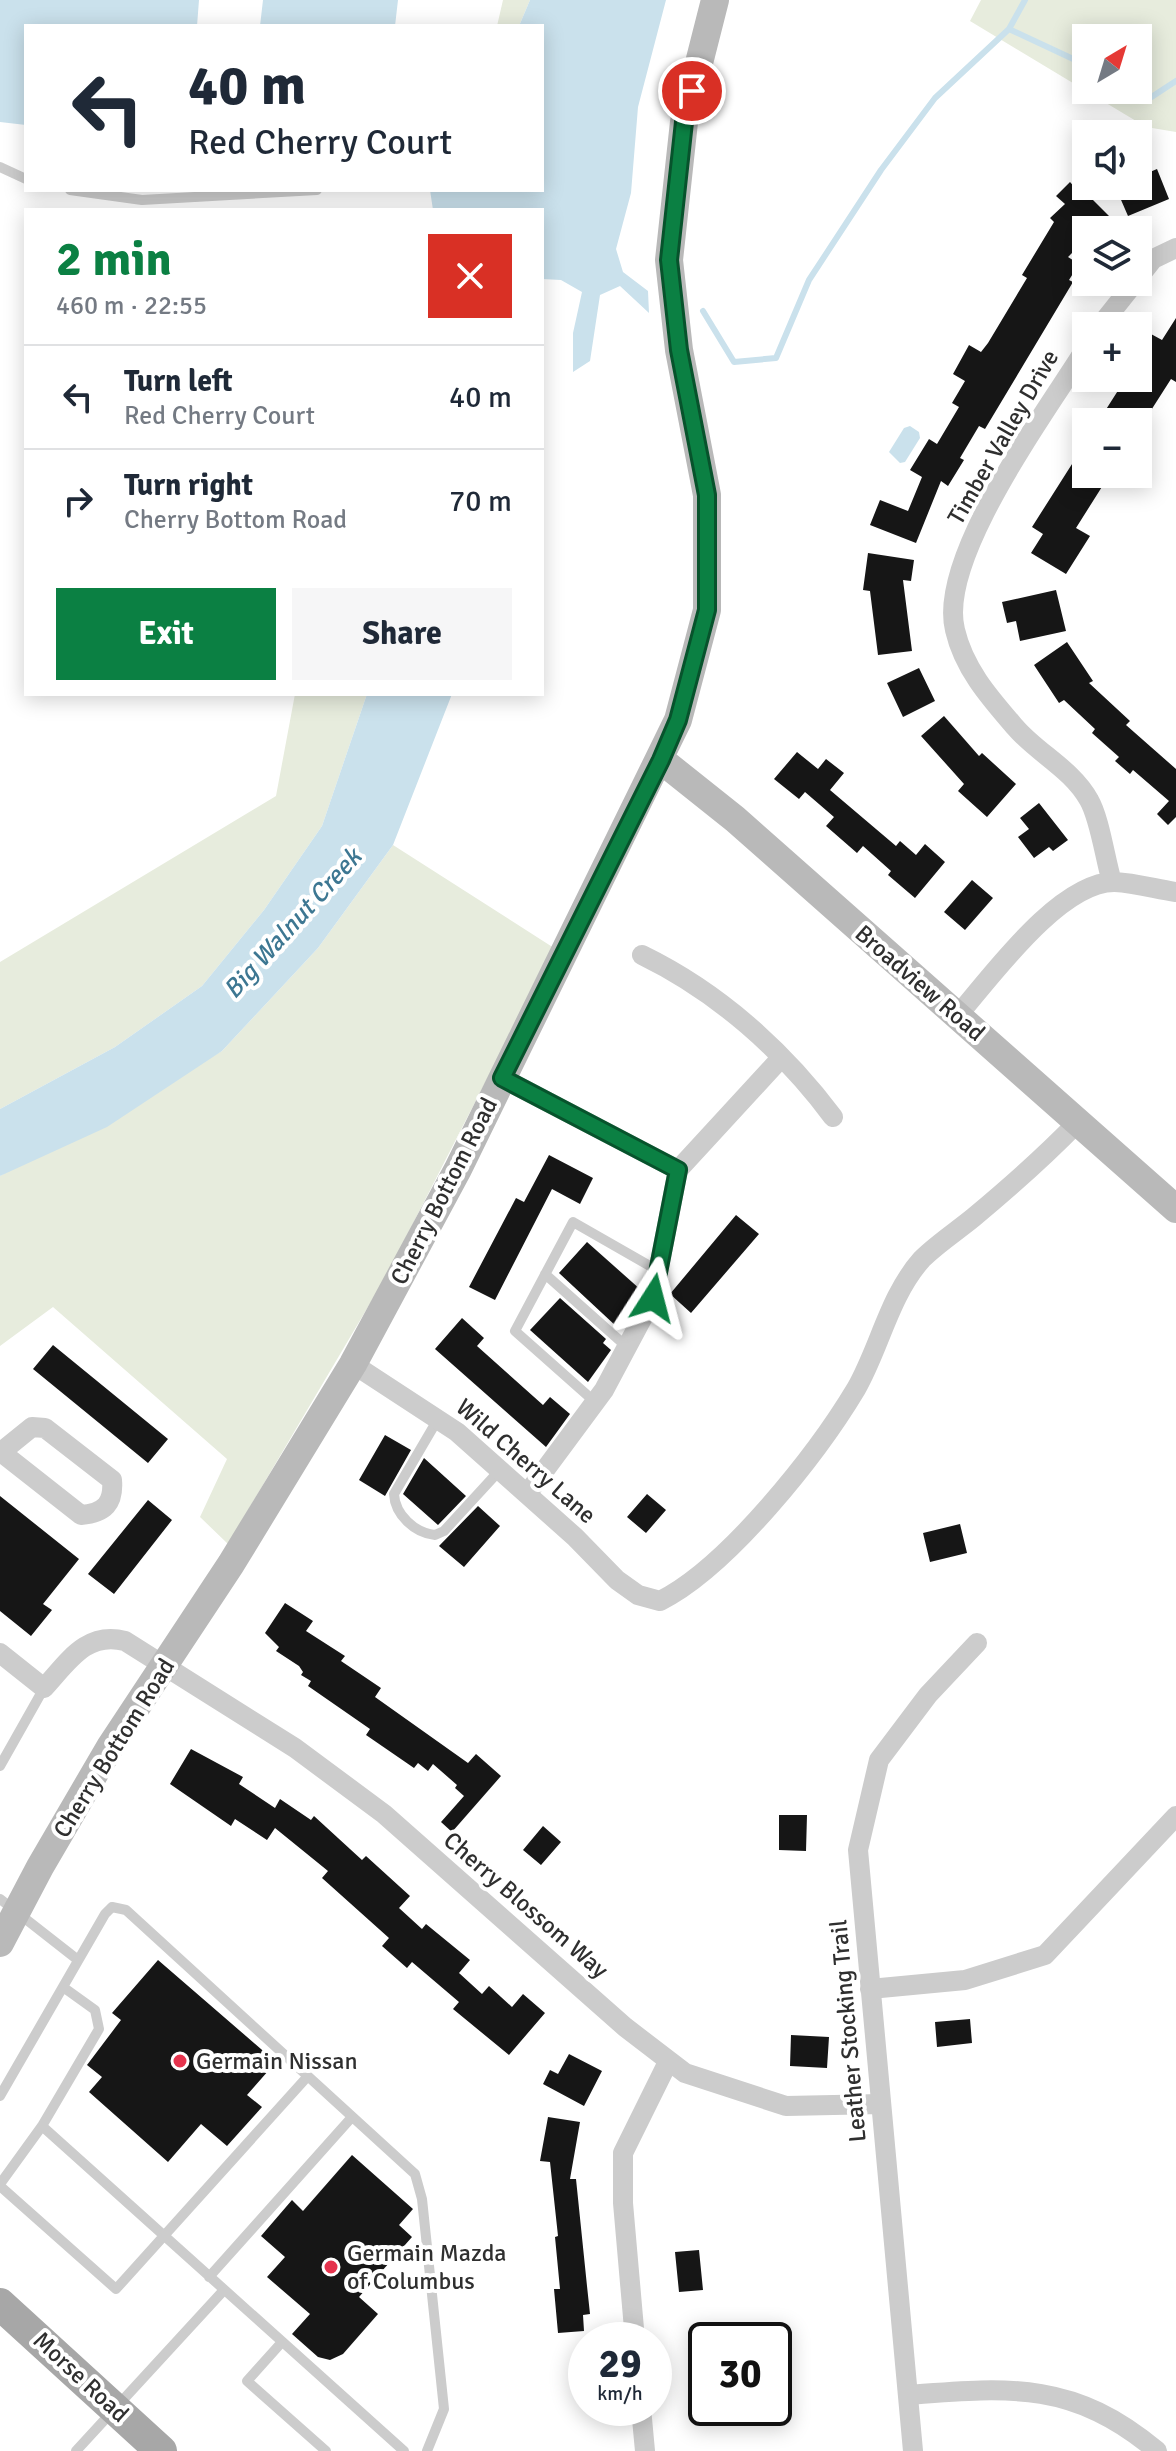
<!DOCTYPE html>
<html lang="en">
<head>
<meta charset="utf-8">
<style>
	:root { --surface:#fff; --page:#f6f6f7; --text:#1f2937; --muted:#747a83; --line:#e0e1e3; --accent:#0b8043 }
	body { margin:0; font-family:Signika,sans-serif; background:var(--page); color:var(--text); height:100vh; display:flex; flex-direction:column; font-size:30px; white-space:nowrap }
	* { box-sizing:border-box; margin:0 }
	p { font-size:26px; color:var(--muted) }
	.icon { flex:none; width:44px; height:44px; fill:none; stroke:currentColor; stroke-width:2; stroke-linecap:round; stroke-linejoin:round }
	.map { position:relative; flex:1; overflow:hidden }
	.panel { position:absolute; left:24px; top:208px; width:520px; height:488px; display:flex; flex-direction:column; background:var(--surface); border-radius:0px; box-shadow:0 4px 20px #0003 }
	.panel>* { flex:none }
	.top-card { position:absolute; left:24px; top:24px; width:520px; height:168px; border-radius:0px; box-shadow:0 4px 20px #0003; background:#fff; color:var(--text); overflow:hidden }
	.needle { width:52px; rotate:38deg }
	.fabs { position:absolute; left:1072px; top:24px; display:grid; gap:16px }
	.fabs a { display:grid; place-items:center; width:80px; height:80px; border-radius:0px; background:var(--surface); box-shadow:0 4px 20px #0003; font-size:40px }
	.speed { position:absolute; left:568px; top:2322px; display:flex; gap:16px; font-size:40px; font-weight:700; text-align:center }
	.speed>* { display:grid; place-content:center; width:104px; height:104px; border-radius:50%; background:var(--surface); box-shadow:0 4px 20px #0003; line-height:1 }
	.speed small { font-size:20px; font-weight:400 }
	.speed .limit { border:4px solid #111; border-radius:12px; background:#fff; color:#111 }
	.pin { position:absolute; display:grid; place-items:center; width:68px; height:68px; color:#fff; margin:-34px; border:4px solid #fff; border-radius:50%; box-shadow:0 2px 8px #0007 }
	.me { position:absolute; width:88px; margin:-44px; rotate:9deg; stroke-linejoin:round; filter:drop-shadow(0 0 6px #0008) }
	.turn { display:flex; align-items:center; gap:28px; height:168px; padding:0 32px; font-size:36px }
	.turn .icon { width:104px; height:104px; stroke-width:2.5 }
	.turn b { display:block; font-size:56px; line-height:68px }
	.round { display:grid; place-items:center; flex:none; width:84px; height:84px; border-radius:0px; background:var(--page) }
	.head { display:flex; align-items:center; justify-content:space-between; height:136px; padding:0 32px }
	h1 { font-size:48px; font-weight:700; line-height:60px; color:var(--accent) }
	.primary-button { display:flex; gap:16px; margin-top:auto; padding:16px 32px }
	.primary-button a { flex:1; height:92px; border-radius:0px; background:var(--accent); color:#fff; font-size:32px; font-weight:700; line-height:92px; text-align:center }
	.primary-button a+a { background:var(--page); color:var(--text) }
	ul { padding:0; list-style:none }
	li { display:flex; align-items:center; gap:24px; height:104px; padding:0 32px; border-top:2px solid var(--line) }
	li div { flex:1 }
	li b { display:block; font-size:30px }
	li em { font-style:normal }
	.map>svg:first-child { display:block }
</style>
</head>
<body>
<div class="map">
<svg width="1176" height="2451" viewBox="0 0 1176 2451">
	<rect width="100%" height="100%" fill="#fff"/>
	<path fill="#e7ecdd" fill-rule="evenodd" d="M 503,0 L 530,0 L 519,26 L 497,26 Z
		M 981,0 L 1176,0 L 1176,132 L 1146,127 L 970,21 ZM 1086,38 L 1138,38 L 1138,90 L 1086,90 Z
		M 295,694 L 367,694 L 322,826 L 264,910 L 202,986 L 115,1047 L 0,1109 L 0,962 L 276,796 Z
		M 393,845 L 554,948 L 385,1278 L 228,1544 L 200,1517 L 227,1459 L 53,1307 L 0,1346 L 0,1176 L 222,1051 L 318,948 Z"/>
	<path fill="#cae1ec" d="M 0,0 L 199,0 L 197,26 L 26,26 L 26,125 L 0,122 Z
		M 263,0 L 398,0 L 395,26 L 260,26 Z
		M 530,0 L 666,0 L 638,107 L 631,193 L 616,249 L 623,272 L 648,291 L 649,313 L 620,286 L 600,295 L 590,361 L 573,372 L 573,333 L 582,292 L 561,280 L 542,279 L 542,210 L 433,210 L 430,190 L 542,190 L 542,26 L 519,26 Z
		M 910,426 L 919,432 L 920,438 L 905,462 L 900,463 L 889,452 L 904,428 Z
		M 367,694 L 452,694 L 393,845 L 318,948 L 222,1051 L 107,1127 L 0,1176 L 0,1109 L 115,1047 L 202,986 L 264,910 L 322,826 Z"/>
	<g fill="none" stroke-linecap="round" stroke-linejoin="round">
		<path stroke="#cae1ec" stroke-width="6" d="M 1009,29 L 1086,65
			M 1135,90 L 1150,98 L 1176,81
			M 703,311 L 734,362 L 776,358 L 809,280 L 881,170 L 935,98 L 1009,29 L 1025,0"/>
	</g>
	<path fill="#161616" d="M 1157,169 L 1169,199 L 1128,216 L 1115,186 L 1138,186 L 1138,177 Z
		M 1070,182 L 1078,191 L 1081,188 L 1123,230 L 1086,230 L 1086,239 L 1068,257 L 1079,264 L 1069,280 L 1073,282 L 985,429 L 979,426 L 960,458 L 964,460 L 948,486 L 941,481 L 916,543 L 870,525 L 880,500 L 908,511 L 922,477 L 910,470 L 929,439 L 937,444 L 959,407 L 952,403 L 965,381 L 953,374 L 969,345 L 981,352 L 988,343 L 1027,278 L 1022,275 L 1054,222 L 1050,218 L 1065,204 L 1056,196 Z
		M 1176,318 L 1176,382 L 1171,379 L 1141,426 L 1138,422 L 1098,422 L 1126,378 L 1138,378 L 1138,355 L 1151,334 L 1162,340 Z
		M 1086,442 L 1086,474 L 1105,482 L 1076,528 L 1090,536 L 1066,574 L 1031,553 L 1043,534 L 1032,527 Z
		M 868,553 L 914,560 L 911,581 L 903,580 L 912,651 L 878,655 L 870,591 L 863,590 Z
		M 1056,590 L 1066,631 L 1020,641 L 1016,621 L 1007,623 L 1002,602 Z
		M 1067,642 L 1093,681 L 1089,683 L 1130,721 L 1126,725 L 1176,769 L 1176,817 L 1168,825 L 1157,814 L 1169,801 L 1133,770 L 1130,774 L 1115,761 L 1119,757 L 1092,733 L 1095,729 L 1064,700 L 1059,703 L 1034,665 Z
		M 919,668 L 935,701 L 903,717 L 887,683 Z
		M 944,716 L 979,756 L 982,753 L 1016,784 L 987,817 L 958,791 L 964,784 L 921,736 Z
		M 797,752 L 818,769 L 826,759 L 844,773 L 830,790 L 896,846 L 900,841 L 916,855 L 925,844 L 945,862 L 915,898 L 888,875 L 891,871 L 863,846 L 857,853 L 826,826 L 834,817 L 805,792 L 799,799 L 774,779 Z
		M 1039,803 L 1068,840 L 1053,851 L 1049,847 L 1034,858 L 1018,837 L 1029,829 L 1020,818 Z
		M 972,880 L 993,898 L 965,930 L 944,912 Z
		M 549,1155 L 593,1178 L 580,1204 L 552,1189 L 495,1300 L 469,1287 L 516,1198 L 524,1202 Z
		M 736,1215 L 759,1234 L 691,1313 L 670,1294 Z
		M 587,1242 L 641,1290 L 632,1310 L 617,1327 L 559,1273 Z
		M 560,1298 L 606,1339 L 603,1343 L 611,1350 L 588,1382 L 530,1330 Z
		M 462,1318 L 484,1338 L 477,1346 L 543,1405 L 550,1397 L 570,1414 L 546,1447 L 435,1349 Z
		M 53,1345 L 168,1439 L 148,1463 L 33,1369 Z
		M 385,1435 L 411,1450 L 385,1496 L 359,1480 Z
		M 424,1458 L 466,1496 L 438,1525 L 403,1494 Z
		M 647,1494 L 666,1510 L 646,1533 L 627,1517 Z
		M 0,1496 L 79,1559 L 43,1604 L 52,1610 L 31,1636 L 0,1611 Z
		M 148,1500 L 172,1520 L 114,1594 L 88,1574 Z
		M 478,1506 L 500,1526 L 464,1567 L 439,1546 Z
		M 960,1524 L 967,1553 L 930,1562 L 923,1533 Z
		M 285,1603 L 313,1621 L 306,1631 L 345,1656 L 341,1661 L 381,1688 L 375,1697 L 468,1763 L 476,1754 L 501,1776 L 452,1832 L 441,1822 L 464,1796 L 455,1788 L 457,1785 L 433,1764 L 428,1771 L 418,1763 L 414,1768 L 366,1735 L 370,1729 L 308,1686 L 311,1681 L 301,1675 L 303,1672 L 299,1666 L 276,1651 L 279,1647 L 265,1633 Z
		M 191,1749 L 243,1777 L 239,1784 L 275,1808 L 280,1799 L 311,1820 L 314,1816 L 362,1860 L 366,1856 L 410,1896 L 399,1908 L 422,1929 L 426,1924 L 470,1960 L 459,1973 L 482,1994 L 489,1986 L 512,2007 L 523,1994 L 545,2013 L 509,2055 L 453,2009 L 459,2002 L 412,1962 L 407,1968 L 382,1946 L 389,1938 L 322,1878 L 328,1871 L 275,1828 L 267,1840 L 235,1819 L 231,1826 L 170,1784 Z
		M 779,1815 L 807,1815 L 806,1851 L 779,1850 Z
		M 543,1826 L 561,1842 L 541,1865 L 523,1850 Z
		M 158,1960 L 276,2062 L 247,2095 L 262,2107 L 227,2146 L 201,2124 L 168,2162 L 89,2092 L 102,2077 L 87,2065 L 121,2020 L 112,2013 Z
		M 970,2019 L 972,2043 L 937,2047 L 935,2022 Z
		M 791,2035 L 829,2037 L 827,2068 L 790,2066 Z
		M 569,2054 L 602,2071 L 584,2106 L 543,2084 L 550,2070 L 558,2074 Z
		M 548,2117 L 580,2122 L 570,2179 L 576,2179 L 587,2286 L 590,2314 L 583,2315 L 584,2331 L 558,2333 L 554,2289 L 560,2289 L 555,2237 L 558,2236 L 550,2162 L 540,2161 Z
		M 352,2155 L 413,2209 L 399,2225 L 412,2237 L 359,2297 L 378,2314 L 343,2354 L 330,2360 L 318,2357 L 292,2334 L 310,2314 L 267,2277 L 285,2257 L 261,2236 L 292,2200 L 303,2211 Z
		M 699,2250 L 703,2290 L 679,2292 L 675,2252 Z"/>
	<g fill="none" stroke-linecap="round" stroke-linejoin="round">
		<path stroke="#ccc" stroke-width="10" d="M 0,167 L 26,179
			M 70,190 L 142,200 L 317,190
			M 545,1274 L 627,1347
			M 595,1402 L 515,1331 L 573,1222 L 657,1270
			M 438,1419 L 394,1494 C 395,1515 415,1533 435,1535 L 444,1531 L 500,1470
			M 0,1766 L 44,1688
			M 0,1899 L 78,1960
			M 0,2096 L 105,1914 L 112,1907 L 126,1910 L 415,2174 L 422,2199 L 444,2409 L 427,2451
			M 42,2126 L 404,2451
			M 0,2184 L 42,2126 L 99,2029 L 95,2010 L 63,1987
			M 0,2186 L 116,2289 L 308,2076
			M 209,2277 L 352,2117
			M 282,2342 L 247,2381 L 326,2451
			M 76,2451 L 224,2290"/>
		<path stroke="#ccc" stroke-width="20" d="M 1138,278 L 1153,259 L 1176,248
			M 1100,326 L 1135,282
			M 1086,348 C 1047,411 937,558 955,630 C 964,669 990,698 1015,727 C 1037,753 1072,769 1089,800 C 1100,819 1105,859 1112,882
			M 642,955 C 718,992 783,1050 833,1117
			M 958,1015 C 991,977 1060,881 1115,882 C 1135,883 1156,889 1176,892
			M 502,1078 L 678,1170
			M 353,1364 L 457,1432 L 575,1537 L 617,1580 L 638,1595 L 660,1601 C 728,1567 817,1454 856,1389 C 880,1347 889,1296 922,1259 C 937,1244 957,1231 974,1217 C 1010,1187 1045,1156 1077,1123
			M 0,1453 L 32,1427 L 45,1428 L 112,1480 C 114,1503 105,1513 81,1515 L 1,1452
			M 527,1494 L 604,1390 L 653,1298 L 678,1170 L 781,1058
			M 0,1653 L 44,1688 C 68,1662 86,1631 125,1641 L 295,1748 L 384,1814 L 625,2027 L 685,2073 L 786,2106 L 881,2104
			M 870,1989 L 965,1980 L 1045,1955 L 1176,1816
			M 635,2340 L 623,2203 L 623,2153 L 668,2062
			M 908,2395 C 1010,2387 1074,2381 1157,2451
			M 641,2408 L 645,2451
			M 913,2451 L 858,1850 L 879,1760 L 928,1695 L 977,1643"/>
		<path stroke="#b9b9b9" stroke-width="28" d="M 661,760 L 735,819 L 1176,1209
			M 0,1943 L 40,1867 L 110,1747 L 231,1564 L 353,1364 L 458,1169 L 678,720 L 707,610 L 707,495 L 679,350 L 669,260 L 684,122 L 715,0"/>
		<path stroke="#a7a7a7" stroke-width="32" d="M 0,2304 L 161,2451"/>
	</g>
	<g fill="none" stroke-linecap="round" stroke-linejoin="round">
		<defs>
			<path id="route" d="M 653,1298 L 678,1170 L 502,1078 L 661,760 L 678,720 L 707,610 L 707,495 L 679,350 L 669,260 L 684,122 L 692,91"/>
		</defs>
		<use href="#route" stroke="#07532c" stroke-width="20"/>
		<use href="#route" stroke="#0b8043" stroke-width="14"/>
	</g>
	<g fill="#e5334d" stroke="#fff" stroke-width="3">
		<circle cx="180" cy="2061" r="8"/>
		<circle cx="331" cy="2267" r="8"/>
	</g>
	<g text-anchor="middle" stroke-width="8" stroke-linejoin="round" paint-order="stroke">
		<g font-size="24" fill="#2f2f2f" stroke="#fff">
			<text transform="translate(1003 437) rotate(-60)" y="8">Timber Valley Drive</text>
			<text transform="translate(920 983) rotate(41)" y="8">Broadview Road</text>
			<text transform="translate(444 1191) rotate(-63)" y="8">Cherry Bottom Road</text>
			<text transform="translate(526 1461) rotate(41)" y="8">Wild Cherry Lane</text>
			<text transform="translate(114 1748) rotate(-58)" y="8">Cherry Bottom Road</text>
			<text transform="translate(526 1905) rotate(41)" y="8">Cherry Blossom Way</text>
			<text transform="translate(848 2031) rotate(-95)" y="8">Leather Stocking Trail</text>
			<text transform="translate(81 2377) rotate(43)" y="8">Morse Road</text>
		</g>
		<g font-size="24" fill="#2f2f2f" stroke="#fff" text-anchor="start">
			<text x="196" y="2069">Germain Nissan</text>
			<text x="347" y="2261">Germain Mazda<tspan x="347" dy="28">of Columbus</tspan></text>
		</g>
		<g font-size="26" font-style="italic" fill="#3d7792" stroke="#fff">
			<text transform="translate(292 923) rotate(-48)" y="9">Big Walnut Creek</text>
		</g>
	</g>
</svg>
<div class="fabs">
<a><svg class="needle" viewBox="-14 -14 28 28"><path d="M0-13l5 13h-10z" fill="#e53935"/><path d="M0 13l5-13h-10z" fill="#747a83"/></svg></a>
<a><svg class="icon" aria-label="sound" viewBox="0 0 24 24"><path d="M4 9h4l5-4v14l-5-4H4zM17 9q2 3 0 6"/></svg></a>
<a><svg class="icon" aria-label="layers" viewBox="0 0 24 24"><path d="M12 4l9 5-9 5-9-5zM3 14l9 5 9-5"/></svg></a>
<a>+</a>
<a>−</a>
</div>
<div class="speed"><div>29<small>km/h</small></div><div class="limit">30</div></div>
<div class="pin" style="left:692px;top:91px;background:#d93025"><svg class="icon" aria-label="arrive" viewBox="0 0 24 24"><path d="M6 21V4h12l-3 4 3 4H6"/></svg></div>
<svg class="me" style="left:653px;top:1298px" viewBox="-20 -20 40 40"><path d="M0-17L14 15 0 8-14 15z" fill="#0b8043" stroke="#fff" stroke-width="4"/></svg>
<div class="top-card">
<div class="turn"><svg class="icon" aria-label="left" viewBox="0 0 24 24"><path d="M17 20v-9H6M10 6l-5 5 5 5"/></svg><div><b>40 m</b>Red Cherry Court</div></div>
</div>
<section class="panel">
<div class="head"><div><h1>2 min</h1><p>460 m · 22:55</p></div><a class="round" style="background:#d93025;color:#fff"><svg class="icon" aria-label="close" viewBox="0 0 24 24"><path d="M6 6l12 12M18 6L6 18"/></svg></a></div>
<ul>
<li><svg class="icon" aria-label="left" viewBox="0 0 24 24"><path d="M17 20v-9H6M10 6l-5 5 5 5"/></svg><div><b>Turn left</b><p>Red Cherry Court</p></div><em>40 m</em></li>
<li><svg class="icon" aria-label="right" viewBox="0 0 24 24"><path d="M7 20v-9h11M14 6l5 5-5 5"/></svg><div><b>Turn right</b><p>Cherry Bottom Road</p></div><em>70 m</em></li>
</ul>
<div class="primary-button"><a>Exit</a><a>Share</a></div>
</section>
</div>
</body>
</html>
